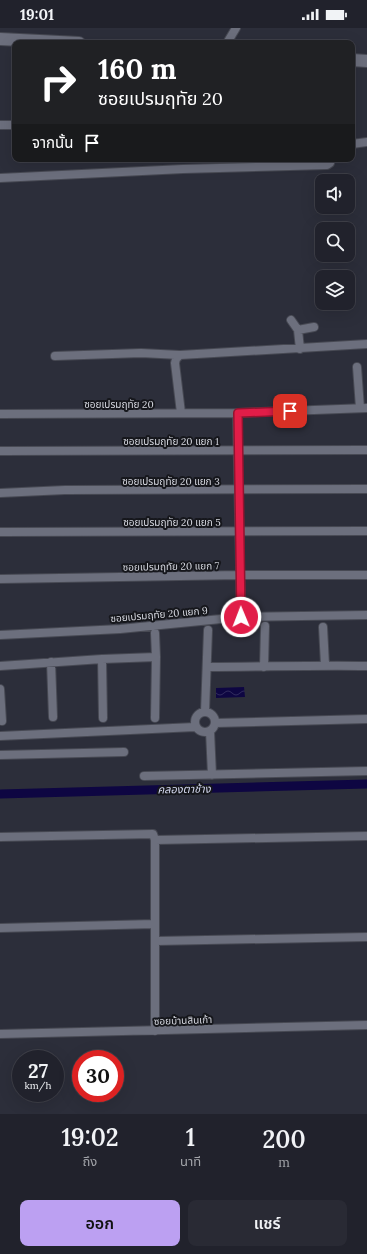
<!DOCTYPE html>
<html lang="th">
<head>
<meta charset="utf-8">
<style>
	:root { --surface:#21222c; --page:#292a34; --text:#f1f3f6; --muted:#a2a4a9; --line:#3e3f48; --accent:#bca0f2 }
	body { margin:0; font-family:Lora,"Noto Sans Thai",serif; background:var(--page); color:var(--text); height:100vh; display:flex; flex-direction:column; font-size:15px; white-space:nowrap }
	* { box-sizing:border-box; margin:0 }
	p { font-size:13px; color:var(--muted) }
	.icon { flex:none; width:22px; height:22px; fill:none; stroke:currentColor; stroke-width:2; stroke-linecap:round; stroke-linejoin:round }
	.map { position:relative; height:1086px; overflow:hidden }
	.drawer { display:flex; flex-direction:column; background:var(--surface); flex:1 }
	.drawer>* { flex:none }
	.guide { position:absolute; left:12px; top:12px; width:343px; height:122px; border-radius:8px; box-shadow:0 4px 16px #0002,0 0 0 1px var(--line); background:#202124; color:#fff; overflow:hidden }
	.controls { position:absolute; left:315px; top:146px; display:grid; gap:8px }
	.controls a { display:grid; place-items:center; width:40px; height:40px; border-radius:8px; background:var(--surface); box-shadow:0 4px 16px #0002,0 0 0 1px var(--line); font-size:20px }
	.speed { position:absolute; left:12px; top:1022px; display:flex; gap:8px; font-size:20px; font-weight:700; text-align:center }
	.speed>* { display:grid; place-content:center; width:52px; height:52px; border-radius:50%; background:var(--surface); box-shadow:0 4px 16px #0002,0 0 0 1px var(--line); line-height:1 }
	.speed small { font-size:10px; font-weight:400 }
	.speed .limit { border:6px solid #d22; background:#fff; color:#111 }
	.pin { position:absolute; display:grid; place-items:center; width:34px; height:34px; color:#fff; margin:-17px; border-radius:8px; box-shadow:0 2px 6px #0006 }
	.me { position:absolute; width:44px; margin:-22px; rotate:359deg; stroke-linejoin:round; filter:drop-shadow(0 0 3px #0008) }
	.turn { display:flex; align-items:center; gap:14px; height:84px; padding:0 20px; font-size:18px }
	.turn .icon { width:52px; height:52px; stroke-width:2.5 }
	.turn b { display:block; font-size:28px; line-height:34px }
	.then { display:flex; align-items:center; height:38px; padding:0 20px; background:#0003; gap:8px; font-size:15px }
	.eta { display:flex; justify-content:space-evenly; align-items:center; height:68px; text-align:center }
	.eta b { font-size:24px; font-weight:600; line-height:28px }
	.action { display:flex; gap:8px; margin-top:auto; padding:8px 20px }
	.action a { flex:1; height:46px; border-radius:8px; background:var(--accent); color:#111; font-size:16px; font-weight:600; line-height:46px; text-align:center }
	.action a+a { background:var(--page); color:var(--text) }
	.status { display:flex; justify-content:space-between; align-items:center; height:28px; padding:0 20px; background:var(--surface); direction:ltr }
	.status svg { height:11px; fill:currentColor }
	.map>svg:first-child { display:block }
</style>
</head>
<body>
<div class="status"><b>19:01</b><svg viewBox="0 0 49 12"><path d="M0 12V9h3v3zM5 12V6h3v6zM10 12V3h3v9zM15 12V0h3v12zM26 1h20v11H26zM47 4h2v5h-2z"/></svg></div>
<div class="map">
<svg width="367" height="1086" viewBox="0 0 367 1086">
	<defs>
		<pattern id="water-waves" width="16" height="10" patternUnits="userSpaceOnUse"><rect width="16" height="10" fill="#0e0642"/><path d="M0 5q4-4 8 0t8 0" fill="none" stroke="#302a5d"/></pattern>
	</defs>
	<rect width="100%" height="100%" fill="#2c2e3a"/>
	<path fill="url(#water-waves)" d="M 244,659 L 245,669 L 216,670 L 216,660 Z"/>
	<g fill="none" stroke-linecap="round" stroke-linejoin="round">
		<path stroke="#0e0642" stroke-width="9" d="M 0,766 L 367,756"/>
		<defs>
			<path id="street" d="M 227,15 L 236,0
				M 0,97 L 15,97
				M 352,116 L 367,114
				M 0,150 L 183,141 L 327,137 L 330,135 L 331,131
				M 291,292 L 298,302 L 300,321
				M 298,302 L 314,299
				M 55,328 L 141,325 L 180,327
				M 357,339 L 360,380
				M 181,385 L 175,335 L 176,331 L 180,327 L 367,316
				M 237,385 L 241,589
				M 0,386 L 237,385 L 367,380
				M 0,423 L 367,422
				M 0,465 L 65,462 L 367,461
				M 0,504 L 367,503
				M 0,551 L 240,547 L 367,547
				M 323,599 L 325,637
				M 155,605 L 156,629
				M 0,607 L 120,601 L 241,589 L 367,587
				M 102,631 L 103,690
				M 51,634 L 53,689
				M 0,638 L 102,631 L 156,629 L 155,690
				M 207,639 C 260,639 313,637 367,638
				M 264,639 L 265,598
				M 0,661 L 2,693
				M195 694a10 10 0 1 1 20 0a10 10 0 1 1-20 0Z
				M 205,684 L 208,602
				M 215,695 L 367,691
				M 210,703 L 212,747
				M 0,708 L 195,699
				M 0,727 L 124,724
				M 144,748 L 367,743
				M 0,809 L 153,806 L 155,812 L 155,1003
				M 155,812 L 367,808
				M 0,900 L 154,896
				M 156,913 L 367,909
				M 0,1006 L 367,997"/>
			<path id="secondary" d="M 0,11 L 79,15
				M 352,32 L 367,33"/>
		</defs>
		<use href="#street" stroke="#474953" stroke-width="10"/>
		<use href="#secondary" stroke="#474953" stroke-width="14"/>
		<use href="#street" stroke="#6c6f7d" stroke-width="8"/>
		<use href="#secondary" stroke="#6c6f7d" stroke-width="12"/>
	</g>
	<g fill="none" stroke-linecap="round" stroke-linejoin="round">
		<defs>
			<path id="route" d="M 241,589 L 238,385 L 290,383"/>
		</defs>
		<use href="#route" stroke="#92132f" stroke-width="10"/>
		<use href="#route" stroke="#e11d48" stroke-width="7"/>
	</g>
	<g text-anchor="middle" stroke-width="4" stroke-linejoin="round" paint-order="stroke">
		<g font-size="10" fill="#d7d9e1" stroke="#16171c">
			<text x="119" y="380">ซอยเปรมฤทัย 20</text>
			<text x="171" y="417">ซอยเปรมฤทัย 20 แยก 1</text>
			<text x="171" y="457">ซอยเปรมฤทัย 20 แยก 3</text>
			<text x="172" y="498">ซอยเปรมฤทัย 20 แยก 5</text>
			<text transform="translate(171 538) rotate(-1)" y="4">ซอยเปรมฤทัย 20 แยก 7</text>
			<text transform="translate(159 586) rotate(-5)" y="4">ซอยเปรมฤทัย 20 แยก 9</text>
			<text transform="translate(183 992) rotate(-2)" y="4">ซอยบ้านสินเก้า</text>
		</g>
		<g font-size="11" font-style="italic" fill="#d6daf1" stroke="#16171c">
			<text transform="translate(184 761) rotate(-1)" y="4">คลองตาช้าง</text>
		</g>
	</g>
</svg>
<div class="controls">
<a><svg class="icon" aria-label="sound" viewBox="0 0 24 24"><path d="M4 9h4l5-4v14l-5-4H4zM17 9q2 3 0 6"/></svg></a>
<a><svg class="icon" aria-label="search" viewBox="0 0 24 24"><circle cx="10" cy="10" r="6"/><path d="M15 15l6 6"/></svg></a>
<a><svg class="icon" aria-label="layers" viewBox="0 0 24 24"><path d="M12 4l9 5-9 5-9-5zM3 14l9 5 9-5"/></svg></a>
</div>
<div class="speed"><div>27<small>km/h</small></div><div class="limit">30</div></div>
<div class="pin" style="left:290px;top:383px;background:#d93025"><svg class="icon" aria-label="arrive" viewBox="0 0 24 24"><path d="M6 21V4h12l-3 4 3 4H6"/></svg></div>
<svg class="me" style="left:241px;top:589px" viewBox="-20 -20 40 40"><circle r="17" fill="#e11d48" stroke="#fff" stroke-width="3"/><path d="M0-11L8 9 0 5-8 9z" fill="#fff"/></svg>
<div class="guide">
<div class="turn"><svg class="icon" aria-label="right" viewBox="0 0 24 24"><path d="M7 20v-9h11M14 6l5 5-5 5"/></svg><div><b>160 m</b>ซอยเปรมฤทัย 20</div></div>
<div class="then">จากนั้น<svg class="icon" aria-label="arrive" viewBox="0 0 24 24"><path d="M6 21V4h12l-3 4 3 4H6"/></svg></div>
</div>
</div>
<section class="drawer">
<div class="eta">
<div><b>19:02</b><p>ถึง</p></div>
<div><b>1</b><p>นาที</p></div>
<div><b>200</b><p>m</p></div>
</div>
<div class="action"><a>ออก</a><a>แชร์</a></div>
</section>
</body>
</html>
